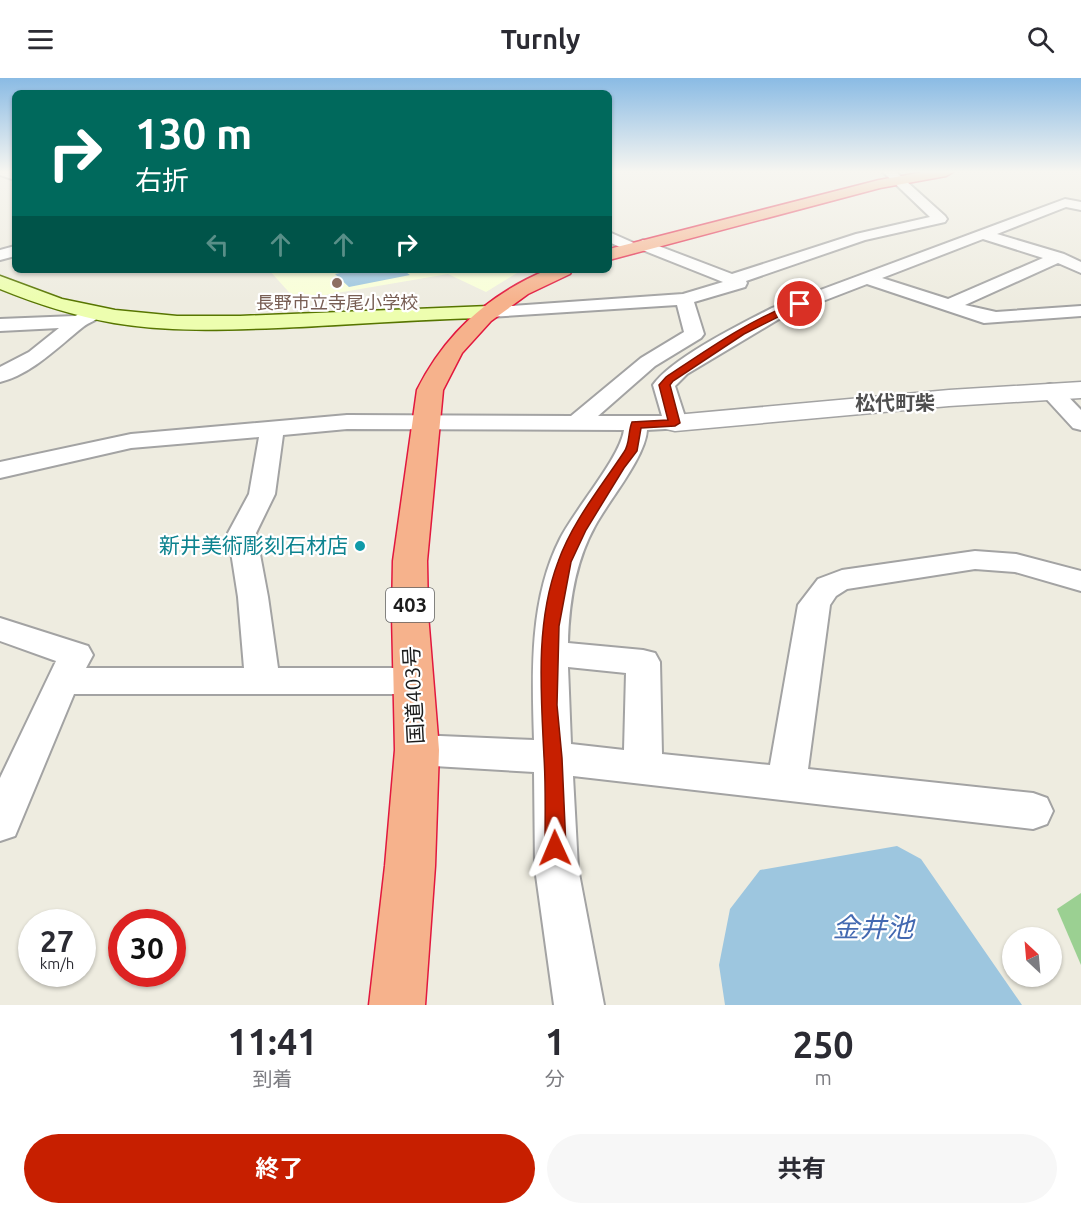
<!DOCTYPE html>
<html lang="ja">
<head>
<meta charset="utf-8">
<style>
	:root { --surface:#fff; --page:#f7f7f7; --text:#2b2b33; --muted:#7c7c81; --accent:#c71f00 }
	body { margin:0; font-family:Ubuntu,"Noto Sans JP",sans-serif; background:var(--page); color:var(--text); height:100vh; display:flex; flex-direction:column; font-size:22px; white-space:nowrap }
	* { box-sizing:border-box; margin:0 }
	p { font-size:20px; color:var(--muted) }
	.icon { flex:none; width:33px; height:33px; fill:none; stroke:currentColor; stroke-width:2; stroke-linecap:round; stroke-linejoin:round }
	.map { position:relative; height:927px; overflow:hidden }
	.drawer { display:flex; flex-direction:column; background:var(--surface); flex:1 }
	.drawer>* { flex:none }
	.guide { position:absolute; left:12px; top:12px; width:600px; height:183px; border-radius:9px; box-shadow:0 2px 4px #0004; background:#00695c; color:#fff; overflow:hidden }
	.needle { width:39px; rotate:334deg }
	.controls { position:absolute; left:1002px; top:849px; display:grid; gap:12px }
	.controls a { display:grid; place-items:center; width:60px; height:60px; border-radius:50%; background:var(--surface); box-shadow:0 2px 4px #0004; font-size:30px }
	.speed { position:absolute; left:18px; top:831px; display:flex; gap:12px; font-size:30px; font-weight:700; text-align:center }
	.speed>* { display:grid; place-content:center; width:78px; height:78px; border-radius:50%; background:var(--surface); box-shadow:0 2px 4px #0004; line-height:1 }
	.speed small { font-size:15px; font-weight:400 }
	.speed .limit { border:9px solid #d22; background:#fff; color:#111 }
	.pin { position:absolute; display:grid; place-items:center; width:51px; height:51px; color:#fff; margin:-26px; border:3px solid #fff; border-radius:50%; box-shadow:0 2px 6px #0007 }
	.me { position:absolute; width:66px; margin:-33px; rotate:359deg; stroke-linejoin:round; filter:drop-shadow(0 0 4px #0008) }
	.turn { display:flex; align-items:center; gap:21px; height:126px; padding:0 24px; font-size:27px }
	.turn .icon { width:78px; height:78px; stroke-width:2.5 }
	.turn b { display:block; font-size:42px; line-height:51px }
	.lanes { display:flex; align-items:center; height:57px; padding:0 24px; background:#0003; justify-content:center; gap:30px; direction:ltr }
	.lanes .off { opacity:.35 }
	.eta { display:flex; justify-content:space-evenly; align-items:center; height:102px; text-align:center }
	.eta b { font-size:36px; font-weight:700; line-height:42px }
	.primary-button { display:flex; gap:12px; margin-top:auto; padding:12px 24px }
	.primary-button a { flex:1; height:69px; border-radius:36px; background:var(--accent); color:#fff; font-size:24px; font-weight:700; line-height:69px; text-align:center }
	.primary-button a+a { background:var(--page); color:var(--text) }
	header { display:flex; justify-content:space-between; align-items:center; height:78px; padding:0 24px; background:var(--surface); font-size:27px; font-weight:700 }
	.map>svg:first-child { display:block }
</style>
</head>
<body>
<header><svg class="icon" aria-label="menu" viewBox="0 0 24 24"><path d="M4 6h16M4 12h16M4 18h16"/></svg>Turnly<svg class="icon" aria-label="search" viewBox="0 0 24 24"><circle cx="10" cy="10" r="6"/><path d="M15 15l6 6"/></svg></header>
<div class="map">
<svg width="1081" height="927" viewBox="0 0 1081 927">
	<rect width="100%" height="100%" fill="#eeece0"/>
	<path fill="#f9ffd8" d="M 269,192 L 522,192 L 486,214 L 448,196 L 296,222 Z"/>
	<path fill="#9bd092" d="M 1081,815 L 1081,887 L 1057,831 Z"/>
	<path fill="#9dc6df" d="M 356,192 L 403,192 L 410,197 L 349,209 L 335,196 Z
		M 897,768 L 921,781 L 1022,927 L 725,927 L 719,887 L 730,831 L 760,792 Z"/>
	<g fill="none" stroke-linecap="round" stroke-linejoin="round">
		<defs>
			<path id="minor" d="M 0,94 L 15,94 L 15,102 L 0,97 Z
				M 883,94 L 896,94 L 945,138 L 947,141 L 945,144 L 865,162 L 746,203 L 747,205 L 745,209 L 694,224 L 704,256 L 701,260 L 655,288 L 598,338 L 662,338 L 653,307 C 672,280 741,246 772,230 L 1065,121 L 1081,124 L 1081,132 L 1066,129 L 997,156 L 1064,176 L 1081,184 L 1081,195 L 1058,185 L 965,227 L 996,234 L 1081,228 L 1081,238 L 984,245 L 867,206 L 784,238 L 687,296 L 675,308 L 687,345 L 683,350 L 647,352 C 645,380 609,422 595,448 C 575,484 569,525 568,565 L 643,572 L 655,575 L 660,584 L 662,676 L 770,687 L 798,527 L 818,501 L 842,492 L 975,473 L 1016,476 L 1081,493 L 1081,513 L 1015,494 L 975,491 L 847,511 L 836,518 L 830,527 L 808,691 L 1033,715 L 1047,720 L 1053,733 L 1047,746 L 1033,751 L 573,698 L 578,790 L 604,927 L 554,927 L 535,790 L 534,694 L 417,687 L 404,683 L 398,672 L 404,661 L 417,657 L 534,662 C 532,596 529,522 560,461 C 575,431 620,380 624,352 L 347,351 L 283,357 L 275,416 L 256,455 L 268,519 L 278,590 L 415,590 L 427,594 L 432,603 L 427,612 L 415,616 L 74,616 L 15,758 L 0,763 L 0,700 L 56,583 L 0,563 L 0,540 L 88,568 L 93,577 L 86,590 L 244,590 L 238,519 L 228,455 L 249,416 L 259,359 L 131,370 L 0,400 L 0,384 L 131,356 L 347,337 L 571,338 L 641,280 L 684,254 L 677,227 L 489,239 L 483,238 L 480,234 L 483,230 L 683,216 L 723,204 L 640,171 L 633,175 L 609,164 L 609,154 L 636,166 L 643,162 L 648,164 L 732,196 L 856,156 L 930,139 ZM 983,161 L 1043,180 L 948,221 L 882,200 ZM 568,589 L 626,595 L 624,672 L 571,666 Z
				M 15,168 L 15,178 L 0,182 L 0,172 Z
				M 93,230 L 99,232 L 102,236 C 97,243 89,244 83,249 C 58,269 32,296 0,304 L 0,289 L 29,274 L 59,250 L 0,253 L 0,241 L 75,238 Z
				M 1050,306 L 1058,308 L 1081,332 L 1081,352 L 1073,350 L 1039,313 L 1042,308 Z"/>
			<path id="tertiary" d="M 1081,304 L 1081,320 L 949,328 L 675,353 L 666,351 L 662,345 L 666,339 L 675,337 L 949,312 Z"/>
			<path id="secondary" d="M 0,198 L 62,221 L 115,232 L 177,238 L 240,238 L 489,228 L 496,230 L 500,234 L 496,238 L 489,240 C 419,241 349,247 278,250 C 224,252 168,254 114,245 C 74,238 37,226 0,211 Z"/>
			<path id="trunk" d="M 924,94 L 953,94 L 946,98 L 880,110 L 609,182 L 609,171 L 879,102 Z
				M 547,192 L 572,192 L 570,196 L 528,216 L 491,243 L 462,275 L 443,312 L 427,483 L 428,536 L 439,672 L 435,788 L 425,927 L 369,927 L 385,788 L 395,672 L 392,536 L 393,483 L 417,312 C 445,256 489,216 547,192 Z"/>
		</defs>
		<use href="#minor" stroke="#a3a3a3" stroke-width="4"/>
		<use href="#tertiary" stroke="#a3a3a3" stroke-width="3"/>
		<use href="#secondary" stroke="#577500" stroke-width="3"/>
		<use href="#trunk" stroke="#e2183e" stroke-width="3"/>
		<use href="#minor" fill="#fff" fill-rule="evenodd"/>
		<use href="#tertiary" fill="#fff" fill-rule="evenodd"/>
		<use href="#secondary" fill="#edfeaf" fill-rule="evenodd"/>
		<use href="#trunk" fill="#f6b28c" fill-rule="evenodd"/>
	</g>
	<linearGradient id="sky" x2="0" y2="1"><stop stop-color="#8abbe4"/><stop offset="0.42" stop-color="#f7f6f1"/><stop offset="1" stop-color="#f7f6f1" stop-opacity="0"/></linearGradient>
	<rect width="1081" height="223" fill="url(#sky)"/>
	<path fill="#c71f00" stroke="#811400" stroke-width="1.5" d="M 797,224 L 804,226 L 744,256 L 673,303 L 670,307 L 680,345 L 675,348 L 641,350 L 637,373 L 624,390 L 586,452 L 571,484 L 559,548 L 557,627 L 562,680 L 566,770 L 563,777 L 555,779 L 548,777 L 545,770 C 545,740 546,709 544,679 C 541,615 535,545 558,484 C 572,444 601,409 624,374 C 630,366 628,353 632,344 L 668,342 L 659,307 L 666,299 C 708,271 749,242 797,224 Z"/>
	<circle fill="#8d6e63" stroke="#fff" stroke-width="2" cx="337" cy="205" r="6"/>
	<circle fill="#0f9aa8" stroke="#fff" stroke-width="2" cx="360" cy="468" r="6"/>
	<g text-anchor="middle" stroke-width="4.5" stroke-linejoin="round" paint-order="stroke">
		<g font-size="18" fill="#785e54" stroke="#fff">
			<text x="337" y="231">長野市立寺尾小学校</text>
		</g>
		<g font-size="20" font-weight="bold" fill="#4f4f4f" stroke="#fff">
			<text x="895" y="332">松代町柴</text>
		</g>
		<rect fill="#fff" stroke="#606060" stroke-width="1.5" x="386" y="510" width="48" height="34" rx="4.5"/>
		<g font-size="20" font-weight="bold" fill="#1c1c1c">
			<text x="410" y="534">403</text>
		</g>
		<g font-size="21" fill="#0d838f" stroke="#fff" text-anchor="end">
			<text x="348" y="475">新井美術彫刻石材店</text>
		</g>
		<g font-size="21" fill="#1c1c1c" stroke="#fff">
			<text transform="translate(414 617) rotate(-93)" y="7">国道403号</text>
		</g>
		<g font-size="27" font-style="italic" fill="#4369b1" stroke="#fff">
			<text x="873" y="859">金井池</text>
		</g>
	</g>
</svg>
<div class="controls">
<a><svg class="needle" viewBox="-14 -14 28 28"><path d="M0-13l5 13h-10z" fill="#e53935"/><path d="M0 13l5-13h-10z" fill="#7c7c81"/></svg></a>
</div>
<div class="speed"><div>27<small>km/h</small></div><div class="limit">30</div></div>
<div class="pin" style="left:800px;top:226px;background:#d93025"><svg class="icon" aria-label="arrive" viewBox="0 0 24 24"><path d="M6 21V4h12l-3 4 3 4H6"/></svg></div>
<svg class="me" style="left:555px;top:770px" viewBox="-20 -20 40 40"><path d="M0-17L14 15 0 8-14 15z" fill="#c71f00" stroke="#fff" stroke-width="4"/></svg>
<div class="guide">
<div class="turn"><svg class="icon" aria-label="right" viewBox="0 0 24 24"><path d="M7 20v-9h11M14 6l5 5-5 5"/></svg><div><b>130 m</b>右折</div></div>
<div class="lanes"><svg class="icon off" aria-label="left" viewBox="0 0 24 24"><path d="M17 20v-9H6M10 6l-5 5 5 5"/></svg><svg class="icon off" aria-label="ahead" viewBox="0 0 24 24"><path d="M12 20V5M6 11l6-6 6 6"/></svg><svg class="icon off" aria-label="ahead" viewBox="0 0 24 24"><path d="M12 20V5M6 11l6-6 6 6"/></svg><svg class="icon" aria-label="right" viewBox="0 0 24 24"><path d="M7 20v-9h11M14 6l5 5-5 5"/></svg></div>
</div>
</div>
<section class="drawer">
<div class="eta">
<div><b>11:41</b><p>到着</p></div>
<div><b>1</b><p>分</p></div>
<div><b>250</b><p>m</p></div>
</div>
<div class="primary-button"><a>終了</a><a>共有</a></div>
</section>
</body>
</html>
